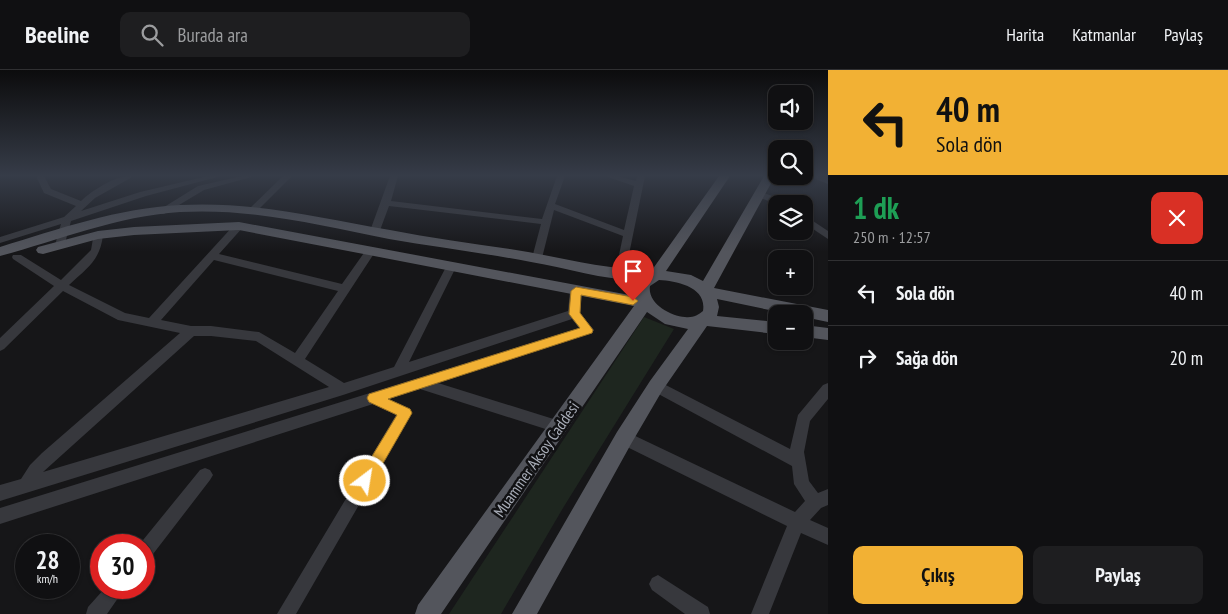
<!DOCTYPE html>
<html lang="tr">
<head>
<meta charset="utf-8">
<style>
	:root { --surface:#101012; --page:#1e1e20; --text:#f1f3f6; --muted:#9c9d9f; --line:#303032; --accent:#f2b134 }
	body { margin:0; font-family:"PT Sans Narrow",sans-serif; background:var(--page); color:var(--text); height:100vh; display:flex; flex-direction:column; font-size:19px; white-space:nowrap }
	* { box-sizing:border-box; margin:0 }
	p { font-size:16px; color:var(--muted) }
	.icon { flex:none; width:28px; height:28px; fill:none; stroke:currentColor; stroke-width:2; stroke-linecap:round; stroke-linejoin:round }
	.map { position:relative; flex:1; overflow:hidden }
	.panel { display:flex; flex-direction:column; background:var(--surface); width:400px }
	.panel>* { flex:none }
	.banner { background:#f2b134; color:#111; overflow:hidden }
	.tools { position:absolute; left:768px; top:15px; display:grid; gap:10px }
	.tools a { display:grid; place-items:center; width:45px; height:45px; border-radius:10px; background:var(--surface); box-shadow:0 1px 4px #0004,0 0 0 1px var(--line); font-size:25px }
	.speed { position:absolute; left:15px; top:464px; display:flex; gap:10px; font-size:25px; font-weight:700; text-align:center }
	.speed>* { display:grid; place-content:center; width:65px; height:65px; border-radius:50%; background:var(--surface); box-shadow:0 1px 4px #0004,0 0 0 1px var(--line); line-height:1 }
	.speed small { font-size:12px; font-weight:400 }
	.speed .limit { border:8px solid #d22; background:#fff; color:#111 }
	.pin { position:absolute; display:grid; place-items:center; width:42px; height:42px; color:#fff; margin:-51px -21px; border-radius:50% 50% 50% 0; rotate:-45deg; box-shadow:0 0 5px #0007 }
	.pin .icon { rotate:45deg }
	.me { position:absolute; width:55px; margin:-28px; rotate:31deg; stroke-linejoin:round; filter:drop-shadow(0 0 4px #0008) }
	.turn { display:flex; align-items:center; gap:18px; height:105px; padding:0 25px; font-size:22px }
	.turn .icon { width:65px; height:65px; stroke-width:2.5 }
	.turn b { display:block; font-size:35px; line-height:42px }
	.round { display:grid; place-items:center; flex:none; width:52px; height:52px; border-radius:10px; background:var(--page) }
	.head { display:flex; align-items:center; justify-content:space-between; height:85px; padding:0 25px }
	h1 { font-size:30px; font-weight:700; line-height:38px; color:#1e9e55 }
	.action { display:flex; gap:10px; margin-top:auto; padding:10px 25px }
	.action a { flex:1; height:58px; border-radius:10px; background:var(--accent); color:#111; font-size:20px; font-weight:700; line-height:58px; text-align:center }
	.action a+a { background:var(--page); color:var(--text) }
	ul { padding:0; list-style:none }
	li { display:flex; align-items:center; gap:15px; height:65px; padding:0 25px; border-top:1px solid var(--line) }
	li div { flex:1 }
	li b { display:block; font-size:19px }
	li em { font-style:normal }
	header { display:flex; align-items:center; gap:30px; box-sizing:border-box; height:70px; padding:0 25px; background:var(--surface); border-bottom:1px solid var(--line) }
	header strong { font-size:24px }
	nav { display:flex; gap:28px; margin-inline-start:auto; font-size:18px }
	.search { width:350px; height:45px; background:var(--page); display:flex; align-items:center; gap:12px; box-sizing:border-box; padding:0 18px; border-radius:10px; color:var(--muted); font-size:19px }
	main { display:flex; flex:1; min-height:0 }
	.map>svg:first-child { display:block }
</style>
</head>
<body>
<header>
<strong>Beeline</strong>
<div class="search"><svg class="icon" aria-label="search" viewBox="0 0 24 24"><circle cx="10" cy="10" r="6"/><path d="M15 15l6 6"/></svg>Burada ara</div>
<nav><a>Harita</a><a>Katmanlar</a><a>Paylaş</a></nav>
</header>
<main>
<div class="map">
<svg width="828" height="544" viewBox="0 0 828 544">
	<rect width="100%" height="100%" fill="#161618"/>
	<path fill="#1e261f" d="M 644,247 L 674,259 L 563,438 L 501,544 L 449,544 Z"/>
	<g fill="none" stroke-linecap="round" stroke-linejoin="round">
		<path fill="#37383d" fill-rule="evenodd" d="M 36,106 L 44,106 L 51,119 L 81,131 C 93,120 117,104 134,106 L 95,128 L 81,141 L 140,122 L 208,106 L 221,106 L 146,126 L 71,151 L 64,177 L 56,177 L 55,175 L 61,154 L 0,173 L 0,167 L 64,147 L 76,136 L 44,123 Z
			M 242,106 L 255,106 L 204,120 L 164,144 L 158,144 L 156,142 L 198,116 Z
			M 283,106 L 292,106 L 255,143 L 249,143 L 249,139 Z
			M 390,106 L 398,106 L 391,131 L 542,149 L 557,106 L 565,106 L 555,134 L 624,160 L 634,116 L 605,106 L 617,106 L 636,111 L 637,106 L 645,106 L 625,204 L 620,208 L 615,204 L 623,166 L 554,140 L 542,188 L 537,192 L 532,188 L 541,154 L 389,136 L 379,163 L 371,163 L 370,161 Z
			M 808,106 L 820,106 L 828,108 L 828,114 Z
			M 759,121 L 788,132 L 790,134 L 776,134 L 756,126 L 756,122 Z
			M 804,145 L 828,161 L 828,169 L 804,153 Z
			M 239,153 L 244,156 L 219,184 L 342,214 L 366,180 L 374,180 L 375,182 L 305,289 L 344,313 L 394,297 L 446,197 L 451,193 L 456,197 L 409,292 L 568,241 L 570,221 L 576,217 L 582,221 L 580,243 L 594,260 L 592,263 L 438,313 L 563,352 L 565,357 L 563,362 L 558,363 L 420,319 L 389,329 L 410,339 L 412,343 L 296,544 L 277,544 L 396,345 L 373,334 L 0,454 L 0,438 L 579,258 L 572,249 L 343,325 L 0,431 L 0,415 L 21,409 L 30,395 L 42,383 L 180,263 L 118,250 L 63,221 L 4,279 L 0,281 L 0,268 L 54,216 L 13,189 L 12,187 L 13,185 L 21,185 L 61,210 L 91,180 L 94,163 L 102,163 L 103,165 C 100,191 87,198 69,215 L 125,243 L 149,248 L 235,154 ZM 214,190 L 338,221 L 295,283 L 259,262 L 211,256 L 191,256 L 161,250 ZM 194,266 L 211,266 L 256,271 L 329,317 L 43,402 Z
			M 656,310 L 790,379 L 798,345 L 823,315 L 828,313 L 828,329 L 810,351 L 804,382 L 809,411 L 818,423 L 828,419 L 828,435 L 821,438 L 810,450 L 828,458 L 828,475 L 801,463 L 769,544 L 751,544 L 787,456 L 619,373 L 617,368 L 619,363 L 624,361 L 629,363 L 795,442 L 805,431 L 794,414 L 792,396 L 651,320 L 649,316 L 651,312 Z
			M 205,398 L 210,400 L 213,405 L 210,410 L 150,488 L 144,490 L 144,475 L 139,475 L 200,400 Z
			M 658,505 L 708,537 L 710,544 L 685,544 L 652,520 L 649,514 L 652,508 Z
			M 105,518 L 125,518 L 107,544 L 86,544 L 88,537 Z"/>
		<path fill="#53555c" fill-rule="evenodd" d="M 719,106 L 730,106 L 666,201 L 691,205 L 703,211 L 764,106 L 775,106 L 714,218 L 828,240 L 828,252 L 804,247 L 804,244 L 789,244 L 717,229 L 719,237 L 717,246 L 776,252 L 776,264 L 707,256 L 662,321 L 631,374 L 537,544 L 512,544 L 617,362 L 650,311 L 688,259 L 665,254 L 647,242 L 441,544 L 415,544 L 418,535 L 634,236 L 239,160 L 134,165 L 98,169 L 43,184 L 38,183 L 36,180 L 38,177 L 98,161 L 134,157 L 239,152 L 635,226 L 636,214 L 639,210 C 602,210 567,198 531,192 C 484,183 436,177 389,169 C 318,155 253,138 180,142 C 117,146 60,170 0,186 L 0,177 C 58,159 119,138 180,135 C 254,131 318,148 390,160 C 430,168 470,173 510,179 C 557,186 603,200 652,200 ZM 659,210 C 677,211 707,217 703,241 C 698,245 693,248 685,247 C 670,246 647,233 650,216 Z
			M 804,255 L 828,258 L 828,270 L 804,267 Z"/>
	</g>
	<linearGradient id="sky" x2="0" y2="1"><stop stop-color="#0c0c0d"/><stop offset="0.58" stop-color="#363c48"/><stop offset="1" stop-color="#363c48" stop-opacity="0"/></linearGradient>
	<rect width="828" height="182" fill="url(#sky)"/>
	<path fill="#f2b134" stroke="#9d7322" d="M 576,217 L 633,227 L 638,231 L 633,235 L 581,225 L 580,243 L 593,260 L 592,263 L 388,329 L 410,339 L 412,343 L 370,416 L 365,418 L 360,416 L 358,411 L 360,406 L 397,345 L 369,332 L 367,328 L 369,324 L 580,258 L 569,244 L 571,221 Z"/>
	<g text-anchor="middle" stroke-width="5" stroke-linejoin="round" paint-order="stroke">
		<g font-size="16" fill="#a8adb8" stroke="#111113">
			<text transform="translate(536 389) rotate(-55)" y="6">Muammer Aksoy Caddesi</text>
		</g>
	</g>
</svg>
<div class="tools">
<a><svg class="icon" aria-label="sound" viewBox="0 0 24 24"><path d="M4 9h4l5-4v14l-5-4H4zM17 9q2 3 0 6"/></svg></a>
<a><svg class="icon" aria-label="search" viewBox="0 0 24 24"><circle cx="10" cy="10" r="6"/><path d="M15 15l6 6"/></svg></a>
<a><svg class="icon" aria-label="layers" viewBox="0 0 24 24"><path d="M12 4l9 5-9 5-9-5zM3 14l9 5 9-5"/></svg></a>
<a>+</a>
<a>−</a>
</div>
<div class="speed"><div>28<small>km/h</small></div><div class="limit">30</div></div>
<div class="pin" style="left:633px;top:231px;background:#d93025"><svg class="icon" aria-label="arrive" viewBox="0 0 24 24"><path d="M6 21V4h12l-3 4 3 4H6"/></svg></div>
<svg class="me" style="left:365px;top:411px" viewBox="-20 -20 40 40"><circle r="17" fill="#f2b134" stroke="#fff" stroke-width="3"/><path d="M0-11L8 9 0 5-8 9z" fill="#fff"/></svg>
</div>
<section class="panel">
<div class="banner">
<div class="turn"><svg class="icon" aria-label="left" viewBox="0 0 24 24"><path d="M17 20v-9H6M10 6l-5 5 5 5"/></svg><div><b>40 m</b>Sola dön</div></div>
</div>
<div class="head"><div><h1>1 dk</h1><p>250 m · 12:57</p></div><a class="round" style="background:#d93025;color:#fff"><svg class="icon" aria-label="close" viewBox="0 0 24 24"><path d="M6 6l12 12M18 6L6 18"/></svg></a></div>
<ul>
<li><svg class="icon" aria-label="left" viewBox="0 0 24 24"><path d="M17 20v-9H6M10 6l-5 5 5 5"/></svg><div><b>Sola dön</b></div><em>40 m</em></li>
<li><svg class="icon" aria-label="right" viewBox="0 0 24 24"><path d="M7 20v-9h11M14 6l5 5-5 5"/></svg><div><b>Sağa dön</b></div><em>20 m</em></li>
</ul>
<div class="action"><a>Çıkış</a><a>Paylaş</a></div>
</section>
</main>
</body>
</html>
